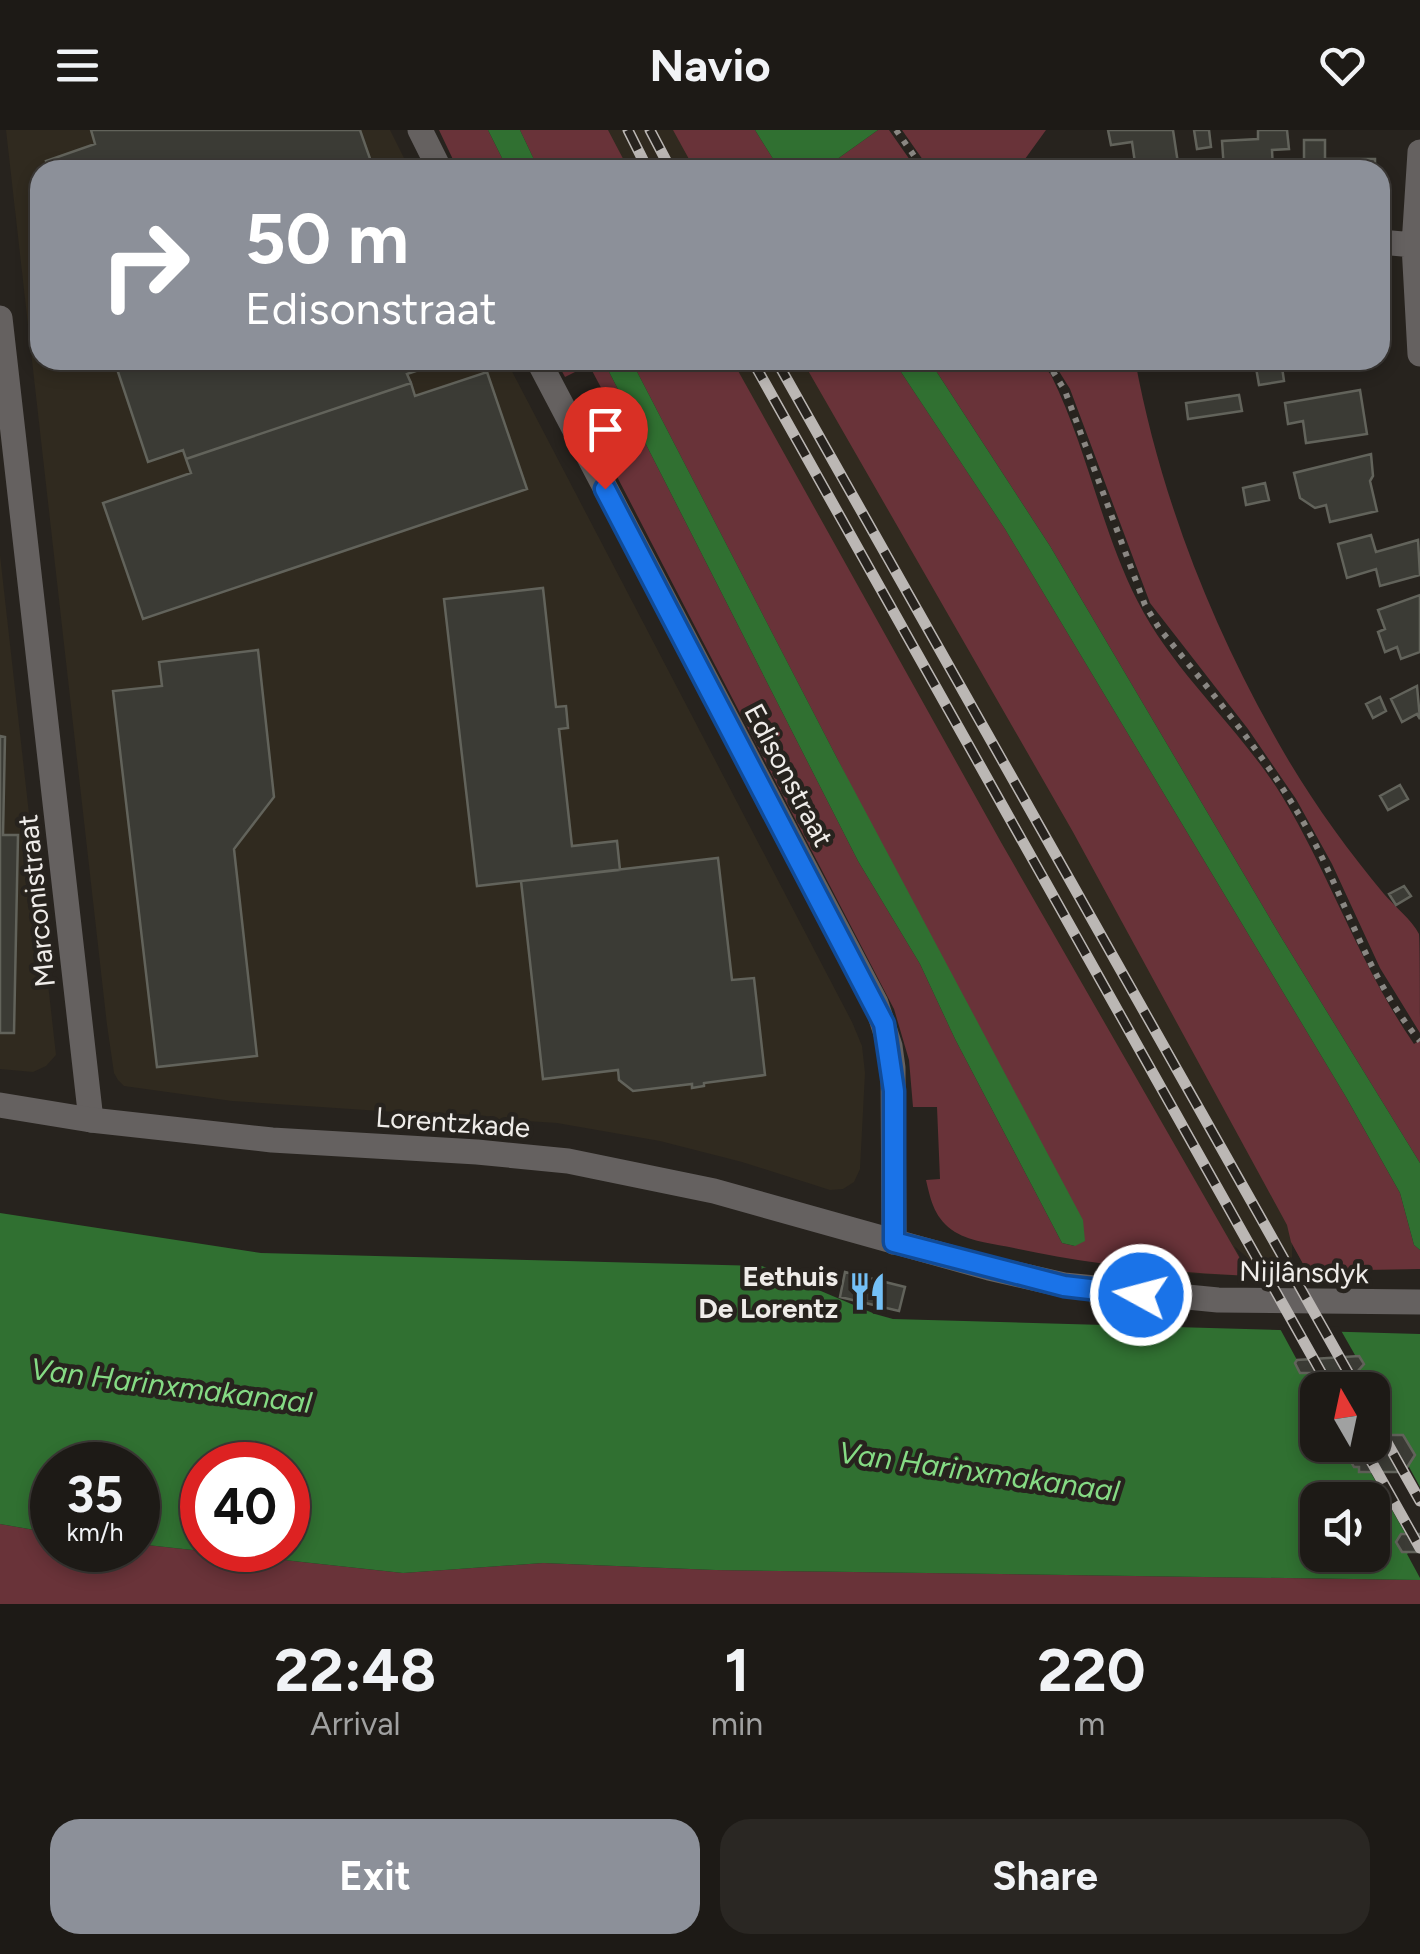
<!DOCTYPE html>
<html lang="en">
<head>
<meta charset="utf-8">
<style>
	:root { --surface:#1d1a16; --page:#2a2723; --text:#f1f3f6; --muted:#a0a1a1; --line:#3b3835; --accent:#8c9099 }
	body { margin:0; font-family:Figtree,sans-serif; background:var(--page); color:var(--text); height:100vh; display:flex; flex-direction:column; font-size:38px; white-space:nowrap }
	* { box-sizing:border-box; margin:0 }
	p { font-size:32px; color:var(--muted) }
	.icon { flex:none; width:55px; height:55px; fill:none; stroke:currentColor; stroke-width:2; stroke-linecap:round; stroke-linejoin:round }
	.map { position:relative; height:1474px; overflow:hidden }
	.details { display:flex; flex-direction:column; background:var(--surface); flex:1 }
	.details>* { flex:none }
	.guide { position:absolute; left:30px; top:30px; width:1360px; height:210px; border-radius:30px; box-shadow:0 5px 15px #0003,0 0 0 2px var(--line); background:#8c9099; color:#fff; overflow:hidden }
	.needle { width:65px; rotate:351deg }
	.tools { position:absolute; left:1300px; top:1242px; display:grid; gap:20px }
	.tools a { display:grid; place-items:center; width:90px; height:90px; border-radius:20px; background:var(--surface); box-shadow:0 5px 15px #0003,0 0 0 2px var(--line); font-size:50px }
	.speed { position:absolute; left:30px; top:1312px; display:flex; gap:20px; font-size:50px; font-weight:700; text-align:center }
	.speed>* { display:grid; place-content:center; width:130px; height:130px; border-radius:50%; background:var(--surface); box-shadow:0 5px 15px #0003,0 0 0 2px var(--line); line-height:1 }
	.speed small { font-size:25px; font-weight:400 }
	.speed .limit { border:15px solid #d22; background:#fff; color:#111 }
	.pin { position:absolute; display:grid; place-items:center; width:85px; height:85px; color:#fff; margin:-102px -42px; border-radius:50% 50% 50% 0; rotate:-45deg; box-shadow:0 0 10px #0007 }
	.pin .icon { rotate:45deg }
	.me { position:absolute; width:110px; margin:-55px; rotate:277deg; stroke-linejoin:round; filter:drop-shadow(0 0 8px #0008) }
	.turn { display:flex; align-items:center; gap:35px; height:210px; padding:0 50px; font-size:45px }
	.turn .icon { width:130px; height:130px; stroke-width:2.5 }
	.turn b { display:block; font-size:70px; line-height:85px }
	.eta { display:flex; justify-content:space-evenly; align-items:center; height:170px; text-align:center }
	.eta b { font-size:60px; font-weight:700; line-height:70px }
	.button { display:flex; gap:20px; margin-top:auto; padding:20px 50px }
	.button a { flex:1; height:115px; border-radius:30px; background:var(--accent); color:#fff; font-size:40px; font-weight:700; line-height:115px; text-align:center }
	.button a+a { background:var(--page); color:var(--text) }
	header { display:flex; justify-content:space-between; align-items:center; height:130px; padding:0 50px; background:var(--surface); font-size:45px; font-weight:700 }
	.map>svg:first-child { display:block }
</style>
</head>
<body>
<header><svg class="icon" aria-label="menu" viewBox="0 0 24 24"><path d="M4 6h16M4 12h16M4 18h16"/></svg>Navio<svg class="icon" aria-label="heart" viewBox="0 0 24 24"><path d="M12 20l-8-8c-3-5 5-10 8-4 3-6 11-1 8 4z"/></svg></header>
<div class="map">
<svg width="1420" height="1474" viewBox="0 0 1420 1474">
	<rect width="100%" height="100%" fill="#27231e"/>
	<path fill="#302a1f" d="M 6,0 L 390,0 L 410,40 L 40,40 L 40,230 L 506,230 L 852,892 L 862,916 L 865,943 L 860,1039 L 854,1052 L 843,1059 L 830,1060 L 742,1032 L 660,1011 L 557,993 L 232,971 L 124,956 L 118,950 L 114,943 L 107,895 Z
		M 520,0 L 755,0 L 780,40 L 539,40 Z
		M 631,230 L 893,230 L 1005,399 L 1306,902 L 1417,1120 L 1420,1120 L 1420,1139 L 1307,1141 L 1292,1114 L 1292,1143 L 1266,1144 L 1234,1116 L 1250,1146 L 1181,1143 L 1085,1111 Z
		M 0,425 L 56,925 L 46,936 L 33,942 L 0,939 Z"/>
	<path fill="#693339" d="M 439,0 L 488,0 L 508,40 L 458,40 Z
		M 520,0 L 608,0 L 629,40 L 539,40 Z
		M 673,0 L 755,0 L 780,40 L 695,40 Z
		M 878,0 L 889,0 L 917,40 L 822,40 Z
		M 902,0 L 1046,0 L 1025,29 L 1034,40 L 930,40 Z
		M 556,230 L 603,230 L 858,731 L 920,834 L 955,909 L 1062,1113 L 1075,1116 L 838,630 L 631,230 L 732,230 L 1002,714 L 1250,1146 C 1170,1142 1092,1135 1014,1118 C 995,1114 972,1112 955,1102 C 935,1089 931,1072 926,1050 L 940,1049 L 937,977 L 913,977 L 909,930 L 894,879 L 599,312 L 623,299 L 589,235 L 565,247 Z
		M 802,230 L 893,230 L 1005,399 L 1346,967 L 1400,1063 L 1414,1115 L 1420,1120 L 1420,1139 L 1307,1141 L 1291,1112 L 1287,1095 L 1073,702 Z
		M 929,230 L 1039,230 L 1051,245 C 1087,317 1101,400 1138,472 C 1174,543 1240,598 1282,666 C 1331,747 1360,836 1414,914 L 1420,910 L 1420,1033 L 1281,807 L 1050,416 Z
		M 1052,230 L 1135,230 C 1160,365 1211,495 1279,614 C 1309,667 1345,717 1384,764 C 1394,776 1412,790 1419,804 C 1420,816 1420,885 1420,903 L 1380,838 L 1332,734 L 1296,669 L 1248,599 L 1150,473 L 1070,259 Z
		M 0,1394 L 52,1403 L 52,1420 L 138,1420 L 138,1414 L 403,1443 L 543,1433 L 715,1440 L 1420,1450 L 1420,1474 L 0,1474 Z"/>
	<path fill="#307031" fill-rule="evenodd" d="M 488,0 L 520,0 L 539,40 L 508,40 Z
		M 755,0 L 878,0 L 822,40 L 780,40 Z
		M 603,230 L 631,230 L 838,630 L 1083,1090 L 1085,1111 L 1075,1116 L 1062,1113 L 955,909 L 920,834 L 858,731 Z
		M 893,230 L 929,230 L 1050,416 L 1281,807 L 1420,1033 L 1420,1120 L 1414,1115 L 1400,1063 L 1346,967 L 1005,399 Z
		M 0,1083 L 261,1123 L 762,1136 L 875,1184 L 893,1189 L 1420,1204 L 1420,1450 L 715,1440 L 543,1433 L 403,1443 L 138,1414 L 138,1335 L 52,1335 L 52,1403 L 0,1394 ZM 1318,1260 L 1372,1260 L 1373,1309 L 1403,1342 L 1360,1342 L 1351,1315 L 1318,1315 ZM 202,1335 L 288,1335 L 288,1420 L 202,1420 ZM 1318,1370 L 1372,1370 L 1372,1425 L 1318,1425 Z"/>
	<path fill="#27231e" d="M 1278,1195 L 1339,1197 L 1355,1225 L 1359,1226 L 1364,1234 L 1356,1243 L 1366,1260 L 1324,1260 L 1315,1243 L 1300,1243 L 1295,1233 L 1297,1230 Z
		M 1373,1272 L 1391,1305 L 1403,1305 L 1415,1325 L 1408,1335 L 1420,1357 L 1420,1448 L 1407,1424 L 1409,1422 L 1402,1422 L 1396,1412 L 1405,1403 L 1371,1343 L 1359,1342 L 1359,1337 L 1354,1337 L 1346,1323 L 1351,1315 L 1356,1315 L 1401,1337 L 1372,1314 Z"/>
	<path fill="#3b3b35" stroke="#62635b" stroke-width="2.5" d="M 91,0 L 360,0 L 374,40 L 49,40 L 46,31 L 95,14 Z
		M 1108,0 L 1173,0 L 1179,40 L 1136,40 L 1132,12 L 1111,15 Z
		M 1194,0 L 1209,0 L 1211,17 L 1197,19 Z
		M 1258,0 L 1287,0 L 1289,19 L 1272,20 L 1273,40 L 1224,40 L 1222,11 L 1258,9 Z
		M 1304,10 L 1325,10 L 1325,29 L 1375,29 L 1375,40 L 1304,40 Z
		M 114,230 L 448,230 L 407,244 L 411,253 L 186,329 L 183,320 L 148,332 Z
		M 1281,230 L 1284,251 L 1259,255 L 1255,232 Z
		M 487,242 L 527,359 L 143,489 L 103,373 L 191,343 L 186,329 L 411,253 L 415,266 Z
		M 1360,260 L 1367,304 L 1306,313 L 1303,291 L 1288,294 L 1285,273 Z
		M 1239,265 L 1242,281 L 1188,289 L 1186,273 Z
		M 1371,324 L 1373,346 L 1370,351 L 1377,381 L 1330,392 L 1326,375 L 1315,378 L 1300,368 L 1294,343 Z
		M 1265,353 L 1269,370 L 1246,375 L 1243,358 Z
		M 1371,405 L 1376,422 L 1418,410 L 1420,445 L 1380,456 L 1376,439 L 1347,448 L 1338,414 Z
		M 543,458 L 556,577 L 566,576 L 568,598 L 559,599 L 572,716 L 617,711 L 620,740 L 477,756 L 444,469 Z
		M 1420,465 L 1420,522 L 1401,529 L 1397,517 L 1385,522 L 1378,502 L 1385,499 L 1378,480 Z
		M 258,520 L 274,667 L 234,719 L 257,926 L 157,937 L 113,561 L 162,556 L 159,532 Z
		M 1417,556 L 1420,589 L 1417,584 L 1402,592 L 1391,569 Z
		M 1380,567 L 1386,581 L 1373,588 L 1366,574 Z
		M 0,606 L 5,607 L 3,705 L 18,705 L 14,903 L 0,903 Z
		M 1400,655 L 1408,669 L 1388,680 L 1380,666 Z
		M 718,728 L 732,850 L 754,848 L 765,945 L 704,953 L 704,956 L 692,958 L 692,954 L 633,961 L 619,950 L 618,940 L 543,949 L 521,751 Z
		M 1404,756 L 1411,766 L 1396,775 L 1389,764 Z
		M 845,1142 L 905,1157 L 899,1181 L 840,1167 Z
		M 1359,1226 L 1364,1234 L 1356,1243 L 1300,1243 L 1295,1233 L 1297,1230 Z
		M 1391,1305 L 1403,1305 L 1415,1325 L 1404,1342 L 1359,1342 L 1359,1337 L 1354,1337 L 1346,1323 L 1351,1315 L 1372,1315 L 1372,1309 Z
		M 1401,1404 L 1420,1404 L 1420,1422 L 1402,1422 L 1396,1412 Z"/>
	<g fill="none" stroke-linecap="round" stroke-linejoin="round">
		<path stroke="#8a8783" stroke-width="6" stroke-dasharray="5 8" stroke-linecap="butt" d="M 896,0 L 924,40
			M 1046,230 L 1065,261 L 1145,475 L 1159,498 C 1210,561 1264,623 1305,695 C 1345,765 1367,849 1420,911"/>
		<path stroke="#656160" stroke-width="25" d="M 420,0 L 440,40
			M 1420,22 L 1414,115 L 1420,224
			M 1380,112 L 1414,115
			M 0,188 L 91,990
			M 538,230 L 876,873 L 890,916 L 893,938 L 894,1112"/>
		<path stroke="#656160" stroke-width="25" d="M 0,975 L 91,990 L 272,1010 L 477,1022 L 568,1031 L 714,1061 L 989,1138 L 1064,1155 L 1218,1170 L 1420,1172"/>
		<defs>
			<path id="rail" d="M 628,0 L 648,40
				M 650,0 L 671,40
				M 752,230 L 1331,1260
				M 776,230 L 1358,1260
				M 1372,1286 L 1420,1371
				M 1362,1315 L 1420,1418"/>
		</defs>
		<use href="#rail" stroke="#bbb7b4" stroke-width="11"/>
		<use href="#rail" stroke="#27231e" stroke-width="8" stroke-dasharray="22" stroke-linecap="butt"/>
	</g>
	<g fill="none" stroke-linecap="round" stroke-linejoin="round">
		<defs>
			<path id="route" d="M 605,359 L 884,894 L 894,961 L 894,1112 L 1064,1156 L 1141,1165"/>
		</defs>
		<use href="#route" stroke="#114b97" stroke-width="25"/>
		<use href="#route" stroke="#1a73e8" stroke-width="18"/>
	</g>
	<defs>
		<symbol id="restaurant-bare" viewBox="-9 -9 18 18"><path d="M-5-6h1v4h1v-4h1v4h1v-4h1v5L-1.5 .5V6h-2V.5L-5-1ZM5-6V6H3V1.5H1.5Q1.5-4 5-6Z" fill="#74c0f6" stroke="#27231e" stroke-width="2.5" paint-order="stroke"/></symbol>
	</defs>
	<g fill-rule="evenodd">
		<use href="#restaurant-bare" x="840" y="1134" width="55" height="55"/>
	</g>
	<g text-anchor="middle" stroke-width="9" stroke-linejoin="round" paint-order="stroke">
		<g font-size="28" fill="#efece9" stroke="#27231e">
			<text transform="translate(789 645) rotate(62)" y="10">Edisonstraat</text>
			<text transform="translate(36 771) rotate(-96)" y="10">Marconistraat</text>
			<text transform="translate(453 992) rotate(4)" y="10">Lorentzkade</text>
			<text transform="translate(1304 1142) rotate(1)" y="10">Nijlânsdyk</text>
		</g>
		<g font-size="28" font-weight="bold" fill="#efece9" stroke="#27231e" text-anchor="end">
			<text x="838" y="1156">Eethuis<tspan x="838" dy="32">De Lorentz</tspan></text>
		</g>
		<g font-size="30" font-style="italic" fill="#85db84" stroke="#27231e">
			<text transform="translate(171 1256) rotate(7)" y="10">Van Harinxmakanaal</text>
			<text transform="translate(979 1342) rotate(8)" y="10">Van Harinxmakanaal</text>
		</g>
	</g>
</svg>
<div class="tools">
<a><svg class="needle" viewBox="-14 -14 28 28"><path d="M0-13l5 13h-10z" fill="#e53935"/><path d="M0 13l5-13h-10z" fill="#a0a1a1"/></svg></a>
<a><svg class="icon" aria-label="sound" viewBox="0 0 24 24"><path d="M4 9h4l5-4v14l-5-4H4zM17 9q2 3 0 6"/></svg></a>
</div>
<div class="speed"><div>35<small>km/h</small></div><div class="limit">40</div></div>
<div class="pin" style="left:605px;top:359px;background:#d93025"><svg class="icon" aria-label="arrive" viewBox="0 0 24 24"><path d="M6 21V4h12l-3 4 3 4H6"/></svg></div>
<svg class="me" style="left:1141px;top:1165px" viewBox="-20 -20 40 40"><circle r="17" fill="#1a73e8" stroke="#fff" stroke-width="3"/><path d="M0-11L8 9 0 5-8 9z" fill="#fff"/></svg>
<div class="guide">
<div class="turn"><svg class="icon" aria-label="right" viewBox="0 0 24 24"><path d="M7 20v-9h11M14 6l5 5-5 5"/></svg><div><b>50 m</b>Edisonstraat</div></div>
</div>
</div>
<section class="details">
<div class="eta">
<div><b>22:48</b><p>Arrival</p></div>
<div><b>1</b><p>min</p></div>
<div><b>220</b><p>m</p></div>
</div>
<div class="button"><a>Exit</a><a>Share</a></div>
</section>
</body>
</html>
